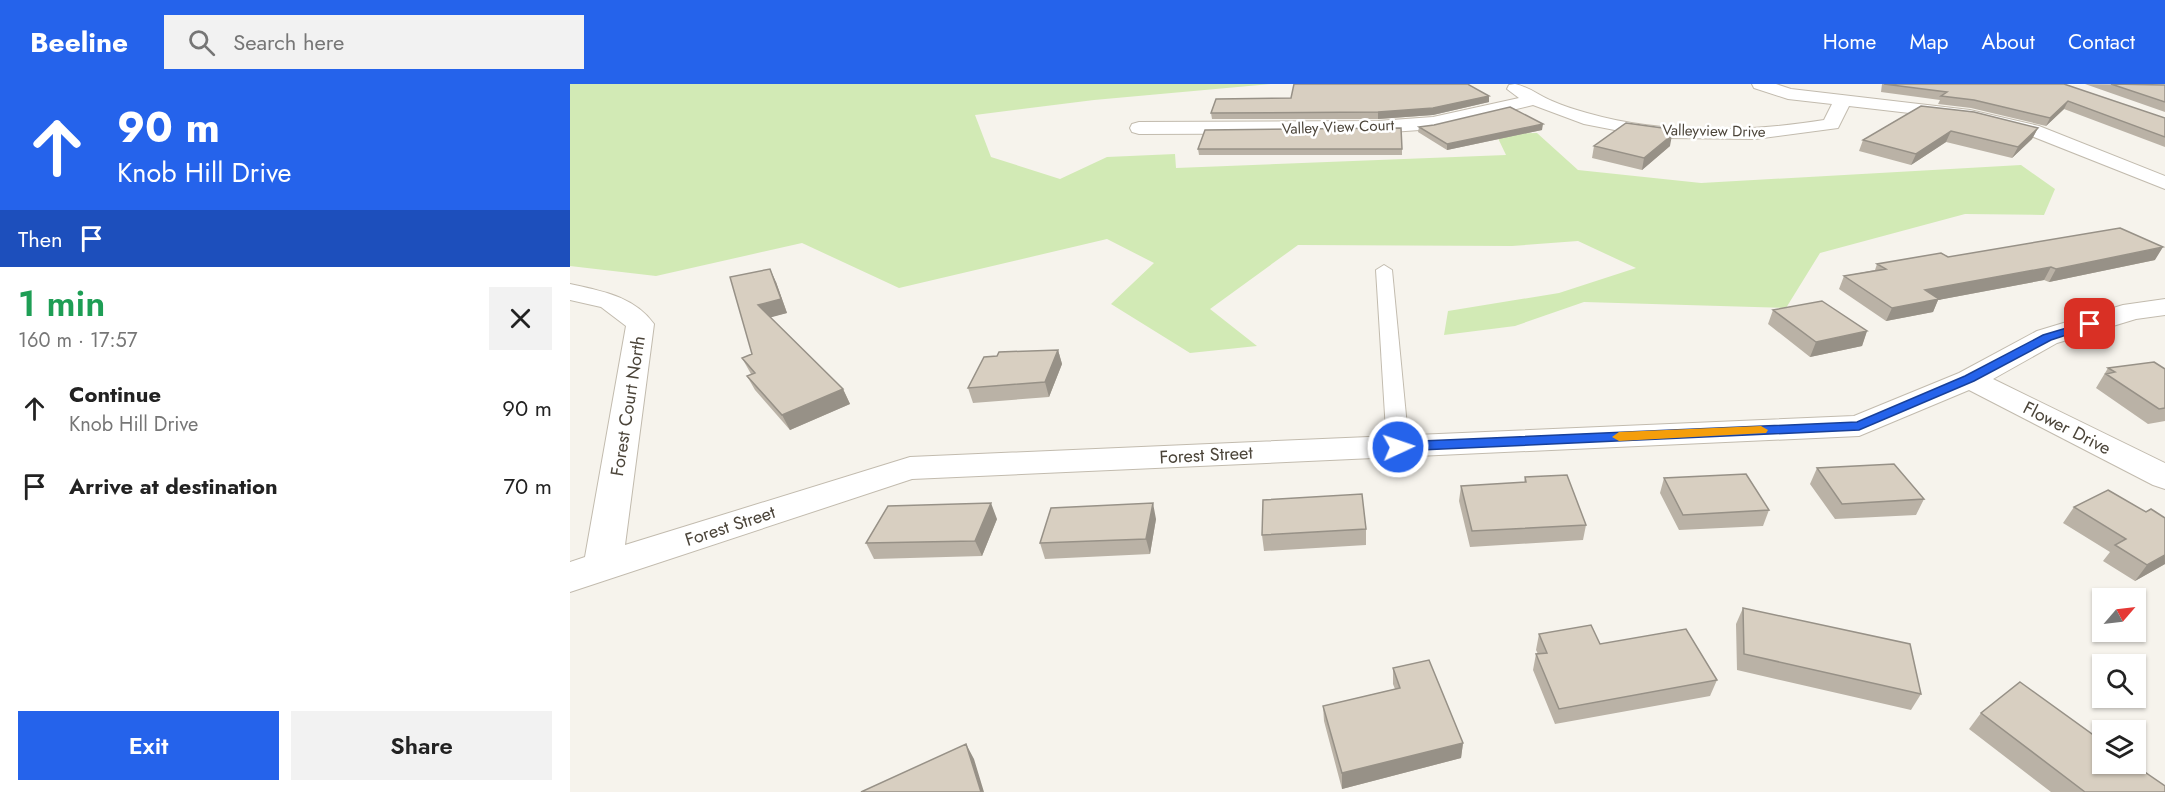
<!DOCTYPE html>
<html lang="en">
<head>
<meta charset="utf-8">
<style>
	:root { --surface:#fff; --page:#f2f2f2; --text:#222; --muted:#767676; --accent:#2563eb }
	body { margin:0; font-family:Jost,sans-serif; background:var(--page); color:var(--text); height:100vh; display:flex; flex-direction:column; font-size:22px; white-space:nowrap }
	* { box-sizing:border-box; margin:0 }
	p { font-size:20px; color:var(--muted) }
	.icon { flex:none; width:33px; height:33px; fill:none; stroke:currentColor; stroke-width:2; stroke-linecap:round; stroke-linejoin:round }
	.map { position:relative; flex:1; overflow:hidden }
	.panel { display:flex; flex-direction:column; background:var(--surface); width:570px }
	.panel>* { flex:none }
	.banner { background:#2563eb; color:#fff; overflow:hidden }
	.needle { width:39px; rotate:62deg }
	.controls { position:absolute; left:1522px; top:504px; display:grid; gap:12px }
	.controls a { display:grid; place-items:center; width:54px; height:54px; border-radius:0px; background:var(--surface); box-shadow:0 2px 4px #0004; font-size:30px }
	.pin { position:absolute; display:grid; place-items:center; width:51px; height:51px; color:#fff; margin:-26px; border-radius:12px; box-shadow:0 3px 9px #0006 }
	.me { position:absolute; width:66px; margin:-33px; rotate:87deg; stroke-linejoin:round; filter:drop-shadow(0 0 4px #0008) }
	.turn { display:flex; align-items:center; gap:21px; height:126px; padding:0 18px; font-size:27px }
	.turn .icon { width:78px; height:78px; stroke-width:2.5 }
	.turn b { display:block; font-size:42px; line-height:51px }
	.then { display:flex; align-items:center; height:57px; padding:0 18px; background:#0003; gap:12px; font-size:22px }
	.round { display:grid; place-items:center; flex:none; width:63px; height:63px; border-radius:0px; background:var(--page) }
	.headline { display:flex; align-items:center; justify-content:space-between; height:102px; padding:0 18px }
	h1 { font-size:36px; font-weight:600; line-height:45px; color:#1e9e55 }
	.primary-button { display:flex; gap:12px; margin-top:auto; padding:12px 18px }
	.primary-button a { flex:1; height:69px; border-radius:0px; background:var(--accent); color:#fff; font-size:24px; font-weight:600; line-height:69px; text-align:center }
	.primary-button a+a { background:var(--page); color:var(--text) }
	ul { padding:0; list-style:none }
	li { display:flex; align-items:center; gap:18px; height:78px; padding:0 18px }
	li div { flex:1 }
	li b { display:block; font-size:22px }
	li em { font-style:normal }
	header { display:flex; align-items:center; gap:36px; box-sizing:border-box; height:84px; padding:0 30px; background:var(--accent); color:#fff }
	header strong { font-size:28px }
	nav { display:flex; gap:33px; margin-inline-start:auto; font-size:21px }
	.search { width:420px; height:54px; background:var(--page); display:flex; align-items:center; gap:15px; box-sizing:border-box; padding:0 21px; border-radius:0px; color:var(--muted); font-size:22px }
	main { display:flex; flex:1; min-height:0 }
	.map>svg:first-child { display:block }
</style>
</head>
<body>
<header>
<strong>Beeline</strong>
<div class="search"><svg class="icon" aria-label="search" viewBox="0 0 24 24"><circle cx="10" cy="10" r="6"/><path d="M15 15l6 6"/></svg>Search here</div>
<nav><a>Home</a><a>Map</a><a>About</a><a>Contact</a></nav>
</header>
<main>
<section class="panel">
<div class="banner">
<div class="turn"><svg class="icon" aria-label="ahead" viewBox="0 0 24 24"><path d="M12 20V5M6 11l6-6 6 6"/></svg><div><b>90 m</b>Knob Hill Drive</div></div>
<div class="then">Then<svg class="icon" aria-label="arrive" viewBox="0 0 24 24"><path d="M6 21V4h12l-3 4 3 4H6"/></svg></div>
</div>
<div class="headline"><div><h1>1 min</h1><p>160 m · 17:57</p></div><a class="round"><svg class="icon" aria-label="close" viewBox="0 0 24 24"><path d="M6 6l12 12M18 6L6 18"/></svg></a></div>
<ul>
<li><svg class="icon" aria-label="ahead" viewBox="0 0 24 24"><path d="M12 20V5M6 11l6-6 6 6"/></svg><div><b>Continue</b><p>Knob Hill Drive</p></div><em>90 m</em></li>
<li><svg class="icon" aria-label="arrive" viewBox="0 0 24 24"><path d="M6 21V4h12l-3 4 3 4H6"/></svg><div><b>Arrive at destination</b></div><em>70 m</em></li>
</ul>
<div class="primary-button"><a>Exit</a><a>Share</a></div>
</section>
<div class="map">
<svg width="1595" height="708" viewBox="0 0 1595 708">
	<rect width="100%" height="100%" fill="#f6f3ec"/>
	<path fill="#d2eab5" d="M 0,0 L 701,0 L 524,16 L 405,31 L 421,73 L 490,95 L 537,73 L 605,70 L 606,84 L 936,71 L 926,50 L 967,49 L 1008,86 L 1131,99 L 1451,81 L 1485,105 L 1474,131 L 1395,130 L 1250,169 L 1216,224 L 1014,218 L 945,242 L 874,251 L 878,227 L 989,209 L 1066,184 L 1008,157 L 942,162 L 728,161 L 640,225 L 687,262 L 620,269 L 541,220 L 584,179 L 537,155 L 329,204 L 232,159 L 86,192 L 0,182 Z"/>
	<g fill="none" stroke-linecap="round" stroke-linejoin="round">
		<defs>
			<path id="lane" d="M 814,181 L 822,186 L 839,363 L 836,368 L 828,370 L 820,368 L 817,363 L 806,186 Z"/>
			<path id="street" d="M 945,0 C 959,3 970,12 982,17 C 993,22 1006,26 1017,29 C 1093,51 1178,48 1254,36 L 1262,20 L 1218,15 L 1184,4 L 1182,0 L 1206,0 L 1221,5 L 1400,26 L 1469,42 L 1595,92 L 1595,105 L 1456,50 L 1400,36 L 1279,22 L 1268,44 L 1185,55 L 1098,54 L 1055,48 L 1014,40 L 963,21 L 863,45 L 808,49 L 569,50 L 562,48 L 560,44 L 562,40 L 569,38 L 808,37 L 863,33 L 949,14 L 937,5 L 939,1 Z
				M 0,200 C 31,207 64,212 84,240 L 55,461 L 340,373 L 1284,332 L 1389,289 L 1467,247 L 1553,221 L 1595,215 L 1595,231 L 1566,235 L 1487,259 L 1423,295 L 1595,379 L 1595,405 L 1583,401 L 1399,306 L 1289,352 L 342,395 L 0,508 L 0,478 L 15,473 L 56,242 L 31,223 L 0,216 Z"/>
		</defs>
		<use href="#lane" stroke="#c2bbae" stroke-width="2"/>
		<use href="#street" stroke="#c2bbae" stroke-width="2"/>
		<use href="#lane" fill="#fff" fill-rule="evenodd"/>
		<use href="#street" fill="#fff" fill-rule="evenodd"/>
	</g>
	<path fill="#bab2a6" d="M 1312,0 L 1494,0 L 1595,34 L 1595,63 L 1494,25 L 1476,42 L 1401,24 L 1368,20 L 1370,16 L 1311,8 Z
		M 1515,0 L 1595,1 L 1595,28 Z
		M 899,1 L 919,18 L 863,31 L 808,35 L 642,35 L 641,29 L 721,14 Z
		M 1351,22 L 1468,44 L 1462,55 L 1442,74 L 1376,58 L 1341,81 L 1289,67 L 1293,56 Z
		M 849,43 L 972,46 L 877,66 L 848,48 Z
		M 1024,62 L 1100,62 L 1072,86 L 1022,74 Z
		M 628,65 L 832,65 L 832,71 L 629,71 Z
		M 1378,173 L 1585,176 L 1479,198 L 1474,196 L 1368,216 L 1363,228 L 1316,237 L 1269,205 L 1274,192 L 1305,186 L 1307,180 Z
		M 206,198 L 217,229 L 200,233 L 273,305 L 280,320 L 220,346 L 185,306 L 177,292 L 181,290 L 172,274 L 182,270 Z
		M 1203,226 L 1297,247 L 1292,262 L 1240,273 L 1198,240 Z
		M 488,266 L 492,280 L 479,313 L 403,319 L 398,304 L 427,272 Z
		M 1538,284 L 1595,285 L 1595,337 L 1578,340 L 1526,304 Z
		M 1247,384 L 1354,415 L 1346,431 L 1265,435 L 1240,400 Z
		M 955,393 L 1016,441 L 1013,456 L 900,463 L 889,417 L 891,402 L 954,399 Z
		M 1094,394 L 1199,426 L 1193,442 L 1109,446 L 1090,409 Z
		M 1504,423 L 1595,480 L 1565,497 L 1533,477 L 1540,468 L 1493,439 Z
		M 427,435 L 412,472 L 304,475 L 296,459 Z
		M 586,435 L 580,470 L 475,475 L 470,459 Z
		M 796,445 L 796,461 L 694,467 L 692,451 Z
		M 1173,524 L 1351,610 L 1341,626 L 1167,586 L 1166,540 Z
		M 969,550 L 1030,560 L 1147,596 L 1140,612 L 985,640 L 963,586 L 966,570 L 968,570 L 966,566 Z
		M 823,584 L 893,659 L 891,674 L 772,705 L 754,637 L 753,622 L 825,605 L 823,600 Z
		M 1411,629 L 1595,708 L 1481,708 L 1399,645 Z"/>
	<path fill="#979187" d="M 919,12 L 919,18 L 863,31 L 808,35 L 808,28 Z
		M 1498,17 L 1494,25 L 1476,42 L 1480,34 Z
		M 973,40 L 972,46 L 877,66 L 877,60 Z
		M 1468,44 L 1462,55 L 1442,74 L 1448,63 Z
		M 1381,47 L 1376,58 L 1341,81 L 1346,70 Z
		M 1102,51 L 1100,62 L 1072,86 L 1074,74 Z
		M 1593,163 L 1585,176 L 1479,198 L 1486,185 Z
		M 1481,183 L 1474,196 L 1368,216 L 1363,228 L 1316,237 L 1322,224 L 1355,206 Z
		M 200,185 L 206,198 L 217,229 L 195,235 L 188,221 Z
		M 1297,247 L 1292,262 L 1240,273 L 1246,258 Z
		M 488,266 L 492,280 L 479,313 L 475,298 Z
		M 273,305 L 280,320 L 220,346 L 212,331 Z
		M 421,419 L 427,435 L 412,472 L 405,457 Z
		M 583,419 L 586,435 L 580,470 L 576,455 Z
		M 1595,471 L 1595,480 L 1565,497 L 1577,481 Z
		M 893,659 L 891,674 L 772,705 L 772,689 Z
		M 396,660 L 404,675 L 414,708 L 411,708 Z"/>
	<path fill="#d8cfc1" stroke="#979187" stroke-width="1.5" d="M 724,0 L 898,0 L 899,1 L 919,12 L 863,24 L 808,28 L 641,29 L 646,15 L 721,14 Z
		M 1314,0 L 1494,0 L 1595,34 L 1595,53 L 1498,17 L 1480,34 L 1404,16 L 1371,12 L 1377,8 Z
		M 1541,0 L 1595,1 L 1595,18 Z
		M 1351,22 L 1404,28 L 1468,44 L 1448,63 L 1381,47 L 1346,70 L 1293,56 Z
		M 940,23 L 973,40 L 877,60 L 849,43 L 864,41 Z
		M 1056,39 L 1100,45 L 1102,51 L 1074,74 L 1024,62 Z
		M 831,44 L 832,65 L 628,65 L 635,46 Z
		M 1550,144 L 1593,163 L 1486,185 L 1481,183 L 1355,206 L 1369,215 L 1322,224 L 1274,192 L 1316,185 L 1307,180 L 1371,169 L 1378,173 Z
		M 200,185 L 211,215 L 188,221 L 273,305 L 212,331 L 177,292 L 185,289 L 172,274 L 182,270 L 160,193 Z
		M 1252,217 L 1297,247 L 1246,258 L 1203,226 Z
		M 488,266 L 475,298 L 398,304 L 414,273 L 427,272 L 429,268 Z
		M 1584,278 L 1595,285 L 1595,324 L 1589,325 L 1536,290 L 1545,288 L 1538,284 Z
		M 1324,380 L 1354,415 L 1272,420 L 1247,384 Z
		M 1176,390 L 1199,426 L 1113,431 L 1094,394 Z
		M 997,391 L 1016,441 L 902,447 L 891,402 L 956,398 L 955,393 Z
		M 1538,406 L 1576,428 L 1581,425 L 1595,434 L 1595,471 L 1577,481 L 1545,461 L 1556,455 L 1504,423 Z
		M 792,410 L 796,445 L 692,451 L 693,416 Z
		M 421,419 L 405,457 L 296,459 L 318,422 Z
		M 583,419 L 576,455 L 470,459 L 481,424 Z
		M 1173,524 L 1340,560 L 1351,610 L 1174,570 Z
		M 1021,541 L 1030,560 L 1116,545 L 1147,596 L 989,625 L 966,570 L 977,569 L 969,550 Z
		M 859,576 L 893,659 L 772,689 L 753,622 L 830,604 L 823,584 Z
		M 1450,598 L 1533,658 L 1533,680 L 1563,680 L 1595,702 L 1595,708 L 1515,708 L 1411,629 Z
		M 396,660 L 411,708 L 291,708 Z"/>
	<path fill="#2563eb" stroke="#184099" stroke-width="1.5" d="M 1520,237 L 1524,238 L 1524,242 L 1481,256 L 1404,297 L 1289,346 L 828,367 L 821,363 L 828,358 L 1287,338 L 1395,292 L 1473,251 Z"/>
	<path fill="#f59e0b" d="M 1191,342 L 1198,346 L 1196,349 L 1049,357 L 1042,353 L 1049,348 Z"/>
	<g text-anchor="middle" stroke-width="5" stroke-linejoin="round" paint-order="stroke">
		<g font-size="15" fill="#4b4439" stroke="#fff">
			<text transform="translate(768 43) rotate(-2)" y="5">Valley View Court</text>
			<text transform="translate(1144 47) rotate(1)" y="5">Valleyview Drive</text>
		</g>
		<g font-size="18" fill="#4b4439" stroke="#fff">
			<text transform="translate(58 322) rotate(-81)" y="6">Forest Court North</text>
			<text transform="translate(1497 344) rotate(27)" y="6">Flower Drive</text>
			<text transform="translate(636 371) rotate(-3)" y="6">Forest Street</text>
			<text transform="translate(160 442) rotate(-18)" y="6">Forest Street</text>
		</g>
	</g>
</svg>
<div class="controls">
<a><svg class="needle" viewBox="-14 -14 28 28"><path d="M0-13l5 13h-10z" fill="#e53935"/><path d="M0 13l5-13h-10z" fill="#767676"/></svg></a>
<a><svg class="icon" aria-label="search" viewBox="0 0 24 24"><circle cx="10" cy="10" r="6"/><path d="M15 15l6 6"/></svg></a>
<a><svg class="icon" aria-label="layers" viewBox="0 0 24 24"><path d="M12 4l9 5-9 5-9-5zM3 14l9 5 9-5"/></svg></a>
</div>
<div class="pin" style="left:1520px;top:240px;background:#d93025"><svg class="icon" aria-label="arrive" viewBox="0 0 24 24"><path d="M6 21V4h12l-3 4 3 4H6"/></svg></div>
<svg class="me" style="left:828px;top:363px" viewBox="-20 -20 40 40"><circle r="17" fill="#2563eb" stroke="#fff" stroke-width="3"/><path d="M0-11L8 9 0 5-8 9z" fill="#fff"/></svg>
</div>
</main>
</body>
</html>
